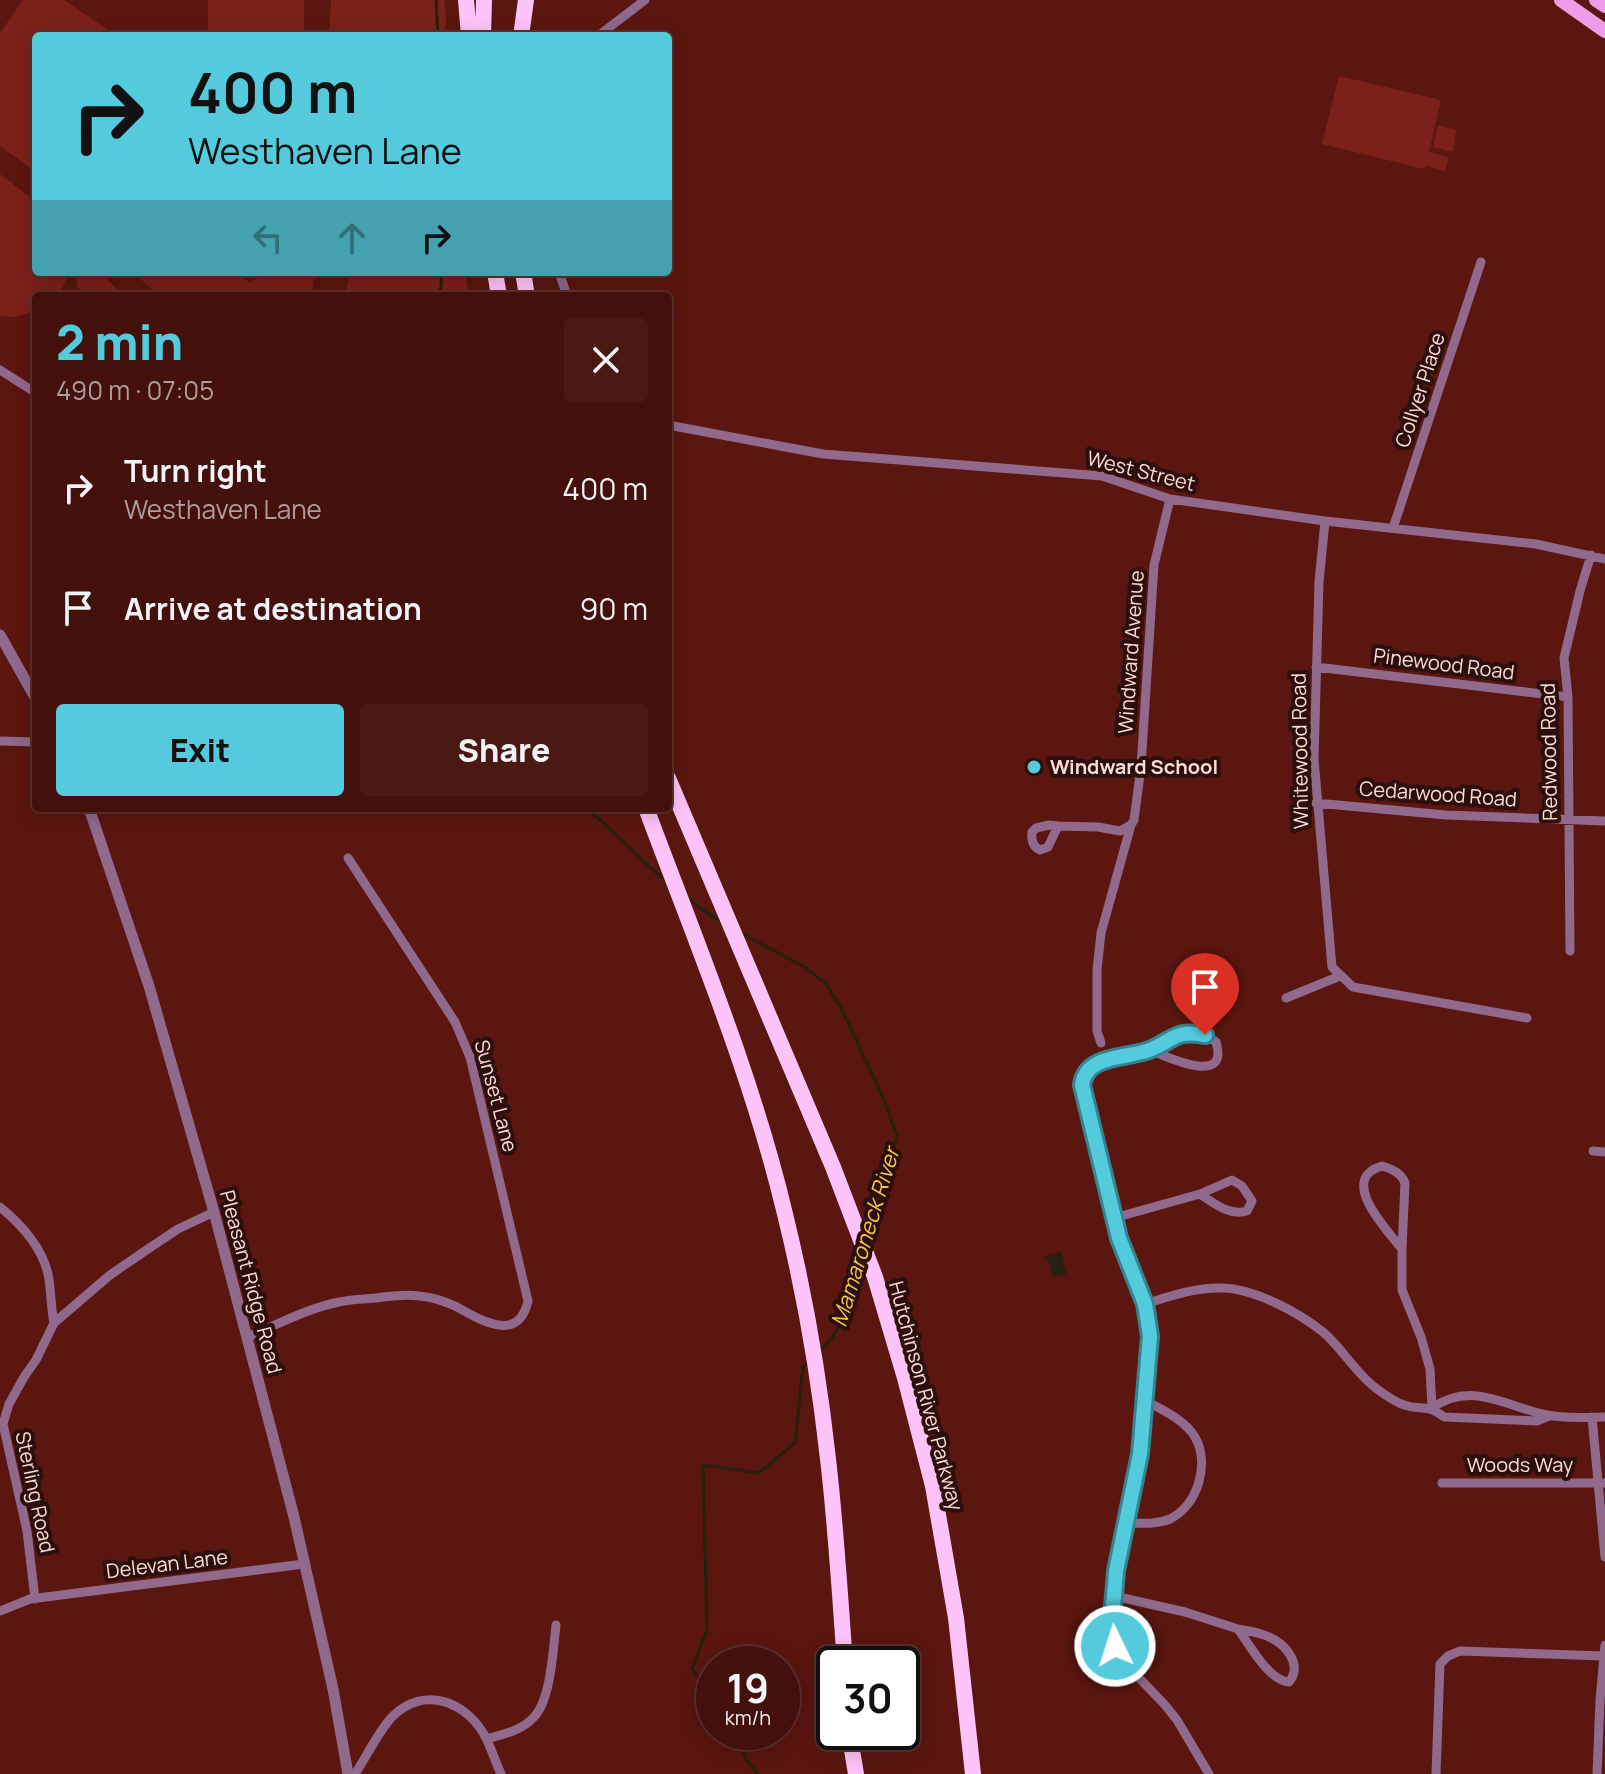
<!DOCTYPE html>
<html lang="en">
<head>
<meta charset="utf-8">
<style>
	:root { --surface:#44100b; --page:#4b1914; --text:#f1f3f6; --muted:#af9d9d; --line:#5c302c; --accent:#54cadd }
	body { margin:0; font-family:Manrope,sans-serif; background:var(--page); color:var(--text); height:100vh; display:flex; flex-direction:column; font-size:30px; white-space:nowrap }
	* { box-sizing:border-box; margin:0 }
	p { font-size:26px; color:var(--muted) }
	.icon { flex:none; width:44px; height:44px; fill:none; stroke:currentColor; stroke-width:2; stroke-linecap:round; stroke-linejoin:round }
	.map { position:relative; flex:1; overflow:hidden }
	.drawer { position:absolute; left:32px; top:292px; width:640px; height:520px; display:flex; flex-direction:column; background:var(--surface); border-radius:8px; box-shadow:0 4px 20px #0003,0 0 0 2px var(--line) }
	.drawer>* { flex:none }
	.hud { position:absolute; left:32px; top:32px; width:640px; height:244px; border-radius:8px; box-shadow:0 4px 20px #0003,0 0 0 2px var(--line); background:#54cadd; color:#111; overflow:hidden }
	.speed { position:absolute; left:696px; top:1646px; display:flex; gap:16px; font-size:40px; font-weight:700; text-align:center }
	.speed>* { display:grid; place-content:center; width:104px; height:104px; border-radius:50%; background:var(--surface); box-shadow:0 4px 20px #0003,0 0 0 2px var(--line); line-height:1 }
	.speed small { font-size:20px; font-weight:400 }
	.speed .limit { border:4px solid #111; border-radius:12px; background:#fff; color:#111 }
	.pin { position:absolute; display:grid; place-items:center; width:68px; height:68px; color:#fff; margin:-82px -34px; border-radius:50% 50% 50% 0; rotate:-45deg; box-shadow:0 0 8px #0007 }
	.pin .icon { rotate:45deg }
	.me { position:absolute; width:88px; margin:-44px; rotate:356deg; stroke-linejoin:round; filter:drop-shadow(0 0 6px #0008) }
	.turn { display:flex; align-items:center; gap:28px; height:168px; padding:0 24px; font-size:36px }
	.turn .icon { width:104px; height:104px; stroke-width:2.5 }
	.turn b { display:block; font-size:56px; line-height:68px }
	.lanes { display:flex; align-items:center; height:76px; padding:0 24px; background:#0003; justify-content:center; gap:40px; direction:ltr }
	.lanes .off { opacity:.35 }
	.round { display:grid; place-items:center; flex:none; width:84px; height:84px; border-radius:8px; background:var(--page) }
	.summary { display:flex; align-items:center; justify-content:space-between; height:136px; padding:0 24px }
	h1 { font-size:48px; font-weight:800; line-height:60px; color:var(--accent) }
	.button { display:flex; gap:16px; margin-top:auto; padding:16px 24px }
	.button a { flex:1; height:92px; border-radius:8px; background:var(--accent); color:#111; font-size:32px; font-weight:800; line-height:92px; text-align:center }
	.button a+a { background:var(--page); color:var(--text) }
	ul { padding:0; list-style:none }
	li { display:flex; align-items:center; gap:24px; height:120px; padding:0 24px }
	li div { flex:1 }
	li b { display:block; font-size:30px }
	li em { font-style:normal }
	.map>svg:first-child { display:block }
</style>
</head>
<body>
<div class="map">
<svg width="1605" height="1774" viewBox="0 0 1605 1774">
	<rect width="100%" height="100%" fill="#5a160f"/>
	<path fill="#7b2119" d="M 23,0 L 64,0 L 117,36 L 36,36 L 36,172 L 0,146 L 0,33 Z
		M 208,0 L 304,0 L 304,36 L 208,36 Z
		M 331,0 L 444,0 L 446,21 L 444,36 L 329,36 Z
		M 1339,76 L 1441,100 L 1429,152 L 1449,157 L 1445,171 L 1426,166 L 1424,169 L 1322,144 Z
		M 1438,125 L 1456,130 L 1453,152 L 1433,147 Z
		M 0,174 L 36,202 L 36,272 L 70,272 L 58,296 L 36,296 L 36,312 L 13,317 L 0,316 Z
		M 77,272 L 99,272 L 125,296 L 87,296 L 77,286 Z
		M 133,272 L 238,272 L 250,283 L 264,272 L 314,272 L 312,296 L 159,296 Z
		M 350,272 L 465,272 L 469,296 L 345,296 Z"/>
	<path fill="#26200e" d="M 1061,1252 L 1066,1274 L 1053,1277 L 1048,1259 L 1045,1256 Z"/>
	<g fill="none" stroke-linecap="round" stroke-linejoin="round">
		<path stroke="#26200e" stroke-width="3" d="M 436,0 L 438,36
			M 440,296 L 442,272
			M 586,808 C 614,830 637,858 665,880
			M 687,897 L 704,911 L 723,923
			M 740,933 L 805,967 L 827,985 L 842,1010 L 882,1095 L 897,1136 L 880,1201 L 866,1235
			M 819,1351 C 844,1328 840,1321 847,1290 C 850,1278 855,1265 860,1254
			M 714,1702 L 692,1668 L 707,1630 L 703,1465 L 759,1473 L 795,1443 L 803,1367 L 808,1362
			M 734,1732 L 747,1761 L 758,1774"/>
		<path stroke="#90698d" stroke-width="9" d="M 598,36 L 645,0
			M 559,272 L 567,296
			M 0,370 L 36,393
			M 668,425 L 823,454 L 1102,476 L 1170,499 L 1325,521 L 1536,544 L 1605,559
			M 1325,521 L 1319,582 L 1314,759 L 1332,967 L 1353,987 L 1527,1018
			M 1393,528 L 1481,262
			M 1316,667 L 1568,697
			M 0,741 L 36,742
			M 1316,803 L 1446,815 L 1605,821
			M 1049,825 L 1058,826 L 1048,847 L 1040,850 C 1033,847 1031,840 1032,832 L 1036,828 Z
			M 1058,826 L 1098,827 L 1120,831 L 1131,825
			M 1570,951 L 1568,697 L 1564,658 L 1580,591 L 1591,555
			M 1286,998 L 1340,976
			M 1190,1033 L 1205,1035 L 1216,1042 C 1230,1087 1167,1057 1150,1050 L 1178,1034 Z
			M 1101,1043 L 1097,1031 L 1097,970 L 1101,933 L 1131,825 L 1134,820 L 1141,767 L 1154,565 L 1170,499
			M 1150,1050 C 1128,1055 1086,1057 1082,1085 L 1119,1238 L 1145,1304 L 1150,1336 L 1140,1454 L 1116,1571 L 1111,1625 L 1115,1646 L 1120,1658 L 1165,1705 L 1177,1720 L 1209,1774
			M 1593,1151 L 1605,1152
			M 1382,1166 C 1392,1169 1401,1173 1405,1183 L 1402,1249 C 1387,1230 1337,1179 1382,1166 Z
			M 1232,1180 L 1242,1186 L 1252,1201 L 1247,1211 C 1229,1216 1215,1204 1200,1194 Z
			M 0,1207 C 22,1225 44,1249 49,1279 C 51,1293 51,1308 54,1323
			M 1114,1218 L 1200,1194
			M 1402,1249 L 1402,1290 L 1421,1337 L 1430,1369 L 1432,1408
			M 1145,1304 C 1170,1296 1196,1287 1223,1288 C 1255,1289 1298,1312 1323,1332 C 1343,1349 1356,1374 1377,1389 C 1385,1395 1395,1402 1404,1405 C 1422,1411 1425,1403 1444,1417 L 1537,1421 L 1549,1416
			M 247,1337 C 277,1325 308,1308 339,1302 C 351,1299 364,1299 376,1298 C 390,1296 405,1294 419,1296 C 431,1297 444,1301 455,1306 C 481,1320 518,1344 528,1301 L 470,1057 L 455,1022 L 348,858
			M 1432,1408 C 1472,1380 1507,1407 1547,1415 C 1566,1419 1587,1417 1605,1417
			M 1592,1417 L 1605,1557
			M 1442,1483 L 1605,1483
			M 1126,1523 C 1140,1523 1156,1525 1170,1519 C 1198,1505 1210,1464 1195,1437 C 1185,1420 1161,1409 1144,1400
			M 1114,1596 L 1185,1612 L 1238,1629
			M 35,1599 L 27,1531 L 3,1424 L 9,1404 L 24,1377 L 36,1360 L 54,1323 L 110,1275 L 145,1251 L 178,1229 L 214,1212
			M 0,1611 L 30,1599 L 304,1564
			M 1238,1629 C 1248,1631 1259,1632 1269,1637 C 1286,1644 1303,1665 1289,1682 C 1269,1681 1249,1644 1238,1629 Z
			M 487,1739 C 503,1734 521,1731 533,1718 C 551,1701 553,1650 556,1625
			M 355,1774 C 365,1759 380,1729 392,1717 C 424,1684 469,1702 487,1740 C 492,1751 496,1763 501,1774
			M 1436,1774 L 1440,1664 L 1448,1656 L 1460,1651 L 1604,1656
			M 1597,1774 L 1600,1700 L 1605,1645"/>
		<path stroke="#90698d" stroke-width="11" d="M 0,635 L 36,699
			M 89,808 L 149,986 L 214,1212 L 294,1517 L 333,1689 L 348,1774"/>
		<path stroke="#ee9ee8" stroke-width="14" d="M 1561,0 L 1605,31
			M 1596,0 L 1605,6"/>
		<path stroke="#fec4f9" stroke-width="16" d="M 466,0 L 469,36
			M 483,36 L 484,0
			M 521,36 L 526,0
			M 495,272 L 499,296
			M 523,272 L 527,296
			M 668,778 L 833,1167 L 875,1277 L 905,1378 L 933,1486 L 956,1618 L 973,1774
			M 646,808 C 696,942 752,1075 785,1214 C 805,1295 819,1377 828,1459 C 836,1527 840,1596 845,1664
			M 849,1732 L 856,1774"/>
	</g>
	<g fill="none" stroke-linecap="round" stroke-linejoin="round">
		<defs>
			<path id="route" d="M 1115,1646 L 1111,1625 L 1114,1596 L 1116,1571 L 1140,1454 L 1150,1336 L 1145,1304 L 1119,1238 L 1082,1085 C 1086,1053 1130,1059 1152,1049 C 1176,1038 1176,1030 1205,1035"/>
		</defs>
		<use href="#route" stroke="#378390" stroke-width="20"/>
		<use href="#route" stroke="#54cadd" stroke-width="14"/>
	</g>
	<circle fill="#54cadd" stroke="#2c0f0b" stroke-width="3" cx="1034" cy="767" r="8"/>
	<g text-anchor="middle" stroke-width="8" stroke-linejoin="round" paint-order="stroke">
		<g font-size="20" fill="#fedbd5" stroke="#2c0f0b">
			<text transform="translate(1420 390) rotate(-72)" y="7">Collyer Place</text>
			<text transform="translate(1141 471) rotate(14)" y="7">West Street</text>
			<text transform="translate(1131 652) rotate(-86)" y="7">Windward Avenue</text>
			<text transform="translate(1444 664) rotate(7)" y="7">Pinewood Road</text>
			<text transform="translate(1300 751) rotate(-91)" y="7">Whitewood Road</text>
			<text transform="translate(1549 752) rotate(-91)" y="7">Redwood Road</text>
			<text transform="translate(1438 794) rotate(4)" y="7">Cedarwood Road</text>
			<text transform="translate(496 1096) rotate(75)" y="7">Sunset Lane</text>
			<text transform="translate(251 1282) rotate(75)" y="7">Pleasant Ridge Road</text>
			<text transform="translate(926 1396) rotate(75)" y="7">Hutchinson River Parkway</text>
			<text x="1520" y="1472">Woods Way</text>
			<text transform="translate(35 1492) rotate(78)" y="7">Sterling Road</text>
			<text transform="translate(167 1564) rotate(-7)" y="7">Delevan Lane</text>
		</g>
		<g font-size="20" font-weight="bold" fill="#fedbd5" stroke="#2c0f0b" text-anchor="start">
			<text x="1050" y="774">Windward School</text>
		</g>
		<g font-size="22" font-style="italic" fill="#f2c644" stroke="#2c0f0b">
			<text transform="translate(865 1237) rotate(-73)" y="8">Mamaroneck River</text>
		</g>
	</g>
</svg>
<div class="speed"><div>19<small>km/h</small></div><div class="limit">30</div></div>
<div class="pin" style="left:1205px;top:1035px;background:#d93025"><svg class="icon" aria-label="arrive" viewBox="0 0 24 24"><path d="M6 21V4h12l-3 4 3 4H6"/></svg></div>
<svg class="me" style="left:1115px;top:1646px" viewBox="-20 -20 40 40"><circle r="17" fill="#54cadd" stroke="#fff" stroke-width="3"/><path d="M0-11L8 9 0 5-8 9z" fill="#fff"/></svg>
<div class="hud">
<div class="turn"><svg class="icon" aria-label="right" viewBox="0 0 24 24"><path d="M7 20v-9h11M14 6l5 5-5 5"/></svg><div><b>400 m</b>Westhaven Lane</div></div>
<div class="lanes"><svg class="icon off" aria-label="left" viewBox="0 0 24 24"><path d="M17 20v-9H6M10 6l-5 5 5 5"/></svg><svg class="icon off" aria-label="ahead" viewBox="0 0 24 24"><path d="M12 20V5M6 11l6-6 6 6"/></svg><svg class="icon" aria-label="right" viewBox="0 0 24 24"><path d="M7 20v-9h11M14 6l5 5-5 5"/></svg></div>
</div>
<section class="drawer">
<div class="summary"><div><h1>2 min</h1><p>490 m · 07:05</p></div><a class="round"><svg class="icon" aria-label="close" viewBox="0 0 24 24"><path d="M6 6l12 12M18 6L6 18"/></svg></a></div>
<ul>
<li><svg class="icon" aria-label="right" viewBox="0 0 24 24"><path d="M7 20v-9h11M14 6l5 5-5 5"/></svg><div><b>Turn right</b><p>Westhaven Lane</p></div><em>400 m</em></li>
<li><svg class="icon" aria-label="arrive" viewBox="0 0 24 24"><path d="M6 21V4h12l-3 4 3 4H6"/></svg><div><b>Arrive at destination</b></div><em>90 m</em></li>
</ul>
<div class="button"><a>Exit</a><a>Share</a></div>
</section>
</div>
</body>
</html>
